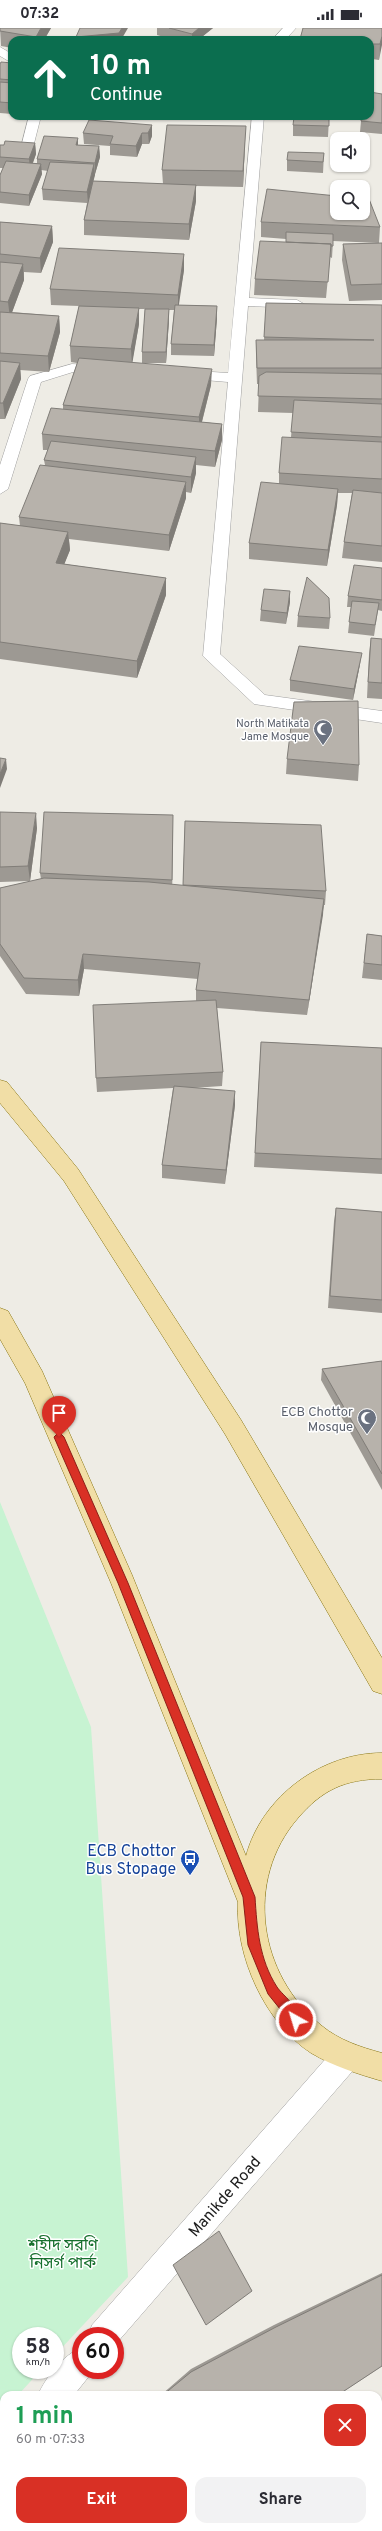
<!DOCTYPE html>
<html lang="en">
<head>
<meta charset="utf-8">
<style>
	:root { --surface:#fff; --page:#f2f2f3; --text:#2b2b33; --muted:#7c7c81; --accent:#d93025 }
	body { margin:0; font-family:Overpass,"Noto Sans Bengali",sans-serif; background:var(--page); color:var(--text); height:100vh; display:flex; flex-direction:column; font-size:15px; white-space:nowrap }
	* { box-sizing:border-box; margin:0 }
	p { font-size:13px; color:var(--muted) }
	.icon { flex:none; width:22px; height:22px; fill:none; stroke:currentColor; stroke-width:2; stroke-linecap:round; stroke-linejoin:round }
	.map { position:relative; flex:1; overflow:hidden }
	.panel { position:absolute; left:0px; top:2363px; width:382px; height:140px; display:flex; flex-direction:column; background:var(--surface); border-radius:12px 12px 0 0; box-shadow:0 1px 3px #0004 }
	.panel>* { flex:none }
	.top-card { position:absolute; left:8px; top:8px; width:366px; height:84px; border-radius:12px; box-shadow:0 1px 3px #0004; background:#0b6e4f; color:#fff; overflow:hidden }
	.fabs { position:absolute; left:330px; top:104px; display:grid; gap:8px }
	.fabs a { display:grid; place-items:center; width:40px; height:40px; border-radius:8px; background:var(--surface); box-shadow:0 1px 3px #0004; font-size:20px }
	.speed { position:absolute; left:12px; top:2299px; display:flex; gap:8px; font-size:20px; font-weight:700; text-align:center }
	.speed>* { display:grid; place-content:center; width:52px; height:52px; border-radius:50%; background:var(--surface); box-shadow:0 1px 3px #0004; line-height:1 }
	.speed small { font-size:10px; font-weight:400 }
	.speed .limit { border:6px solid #d22; background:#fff; color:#111 }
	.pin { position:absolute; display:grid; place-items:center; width:34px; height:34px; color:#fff; margin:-41px -17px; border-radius:50% 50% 50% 0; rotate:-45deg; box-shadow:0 0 4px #0007 }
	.pin .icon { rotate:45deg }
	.me { position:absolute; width:44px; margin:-22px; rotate:321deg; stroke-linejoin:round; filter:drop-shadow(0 0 3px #0008) }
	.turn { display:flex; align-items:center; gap:14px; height:84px; padding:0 16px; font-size:18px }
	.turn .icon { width:52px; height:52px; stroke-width:2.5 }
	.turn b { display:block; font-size:28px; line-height:34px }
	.round { display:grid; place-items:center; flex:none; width:42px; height:42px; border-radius:12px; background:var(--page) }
	.summary { display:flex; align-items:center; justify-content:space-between; height:68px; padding:0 16px }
	h1 { font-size:24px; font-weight:700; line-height:30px; color:#1e9e55 }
	.primary-button { display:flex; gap:8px; margin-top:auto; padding:8px 16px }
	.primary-button a { flex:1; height:46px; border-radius:12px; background:var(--accent); color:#fff; font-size:16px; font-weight:700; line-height:46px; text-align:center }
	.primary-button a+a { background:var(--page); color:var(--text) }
	.status { display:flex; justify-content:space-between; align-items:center; height:28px; padding:0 20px; background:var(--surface); direction:ltr }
	.status svg { height:11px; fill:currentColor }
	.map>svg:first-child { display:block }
</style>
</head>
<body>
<div class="status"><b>07:32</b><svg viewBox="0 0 49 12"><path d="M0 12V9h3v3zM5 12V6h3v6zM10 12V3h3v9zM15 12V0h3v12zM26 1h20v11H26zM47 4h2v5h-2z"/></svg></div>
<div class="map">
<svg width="382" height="2503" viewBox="0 0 382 2503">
	<rect width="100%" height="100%" fill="#eeece5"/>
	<path fill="#c7f3d2" d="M 0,1474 L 91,1699 L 128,2249 L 55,2327 L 55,2308 L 21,2308 L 21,2342 L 41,2342 L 18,2367 L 4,2367 L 4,2382 L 0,2386 Z"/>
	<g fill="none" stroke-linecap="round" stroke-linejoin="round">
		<defs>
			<path id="minor" d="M 283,0 L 296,0 L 285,12 L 272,12 Z
				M 0,19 L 12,26 L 12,35 L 0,28 Z
				M 29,88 L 41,88 L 27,143 L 21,147 L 15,143 Z
				M 252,88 L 264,88 L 249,270 L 297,272 L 304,276 L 297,280 L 248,278 L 220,626 L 265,667 L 382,683 L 382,695 L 254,676 L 203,628 L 228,354 L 181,350 L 174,346 L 181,342 L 228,345 Z
				M 72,336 L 105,338 L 112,342 L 105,346 L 73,344 L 41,354 L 8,461 L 0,466 L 0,437 L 28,351 L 30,348 Z"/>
			<path id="tertiary" d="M 346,2015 L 356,2019 L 360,2029 L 356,2039 L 115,2317 L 115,2308 L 88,2308 L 92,2297 L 336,2019 Z
				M 81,2320 L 81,2342 L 94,2342 L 74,2367 L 38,2367 C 46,2349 63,2327 81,2320 Z
				M 4,2412 L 4,2447 L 0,2449 L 0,2414 Z"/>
			<path id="primary" d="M 0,1052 L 7,1054 L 78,1141 L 241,1392 L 382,1630 L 382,1666 L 373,1663 L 225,1406 L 64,1153 L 0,1075 Z
				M 0,1280 L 8,1283 L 42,1343 L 132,1547 L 246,1828 C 262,1768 322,1725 382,1725 L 382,1751 C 345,1751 322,1762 298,1790 C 244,1852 258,1947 322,1998 C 339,2012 360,2019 382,2025 L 382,2053 C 358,2046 333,2038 311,2025 C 265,1995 235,1928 238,1874 L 111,1555 L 25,1355 L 0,1311 Z"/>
		</defs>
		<use href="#minor" stroke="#9f9f9f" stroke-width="1"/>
		<use href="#tertiary" stroke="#9f9f9f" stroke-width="1"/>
		<use href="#primary" stroke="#877410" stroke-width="1"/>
		<use href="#minor" fill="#fff" fill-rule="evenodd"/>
		<use href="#tertiary" fill="#fff" fill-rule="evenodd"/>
		<use href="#primary" fill="#f1dea6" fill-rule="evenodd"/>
	</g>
	<path fill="#9d9993" d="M 0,0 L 51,0 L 44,12 L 12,12 L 12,20 L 1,18 Z
		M 157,0 L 213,0 L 198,12 L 174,12 L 157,7 Z
		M 303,0 L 382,0 L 379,32 L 372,31 L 370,46 L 370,12 L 300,12 Z
		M 12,35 L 12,86 L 0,85 L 0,36 Z
		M 382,66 L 382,106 L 360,104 L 361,93 Z
		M 19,88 L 77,88 L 76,92 Z
		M 116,88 L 184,88 L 183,92 Z
		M 329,90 L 328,109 L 293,108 L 293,97 Z
		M 152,97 L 152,108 L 149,116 L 142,116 L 137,129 L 110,127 L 110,118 L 84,116 L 83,105 Z
		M 78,110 L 78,117 L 99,118 L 100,129 L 95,146 L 93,153 L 163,156 L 162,142 L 245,114 L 243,159 L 196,158 L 196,173 L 189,212 L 84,207 L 84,192 L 87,175 L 43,172 L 42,161 L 48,143 L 41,142 L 42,146 L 29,178 L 0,175 L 0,147 L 3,140 L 0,140 L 0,117 L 4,117 L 35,115 L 36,126 L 33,135 L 37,135 L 37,131 Z
		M 324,125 L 323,145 L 287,143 L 287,132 Z
		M 0,194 L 52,198 L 53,214 L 41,245 L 24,244 L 24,252 L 12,284 L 59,288 L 60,304 L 49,344 L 20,342 L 21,351 L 5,391 L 0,391 Z
		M 261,194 L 380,199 L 379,215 L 333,213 L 332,230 L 330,229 L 326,270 L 254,267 L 255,251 L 286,214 L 286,211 L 261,209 Z
		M 382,215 L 382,272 L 349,273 L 342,232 L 343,216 Z
		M 184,226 L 184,242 L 178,277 L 217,278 L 217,290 L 214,328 L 171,327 L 171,316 L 174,282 L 169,282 L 169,292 L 166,335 L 142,335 L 142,324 L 145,281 L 139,281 L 139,296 L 132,334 L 211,357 L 202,394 L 222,396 L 222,412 L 215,439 L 196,437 L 196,445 L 191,465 L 186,464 L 186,470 L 169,523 L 69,511 L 70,522 L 64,536 L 166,550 L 166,567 L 137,650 L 0,631 L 0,495 L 20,498 L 19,489 L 45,437 L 44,432 L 48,422 L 43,422 L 42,406 L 63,381 L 63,377 L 77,335 L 71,334 L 70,318 L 79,278 L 51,277 L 50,261 Z
		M 266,275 L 382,277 L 382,534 L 342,530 L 344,514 L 352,465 L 338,465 L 337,477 L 327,538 L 249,531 L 249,515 L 279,456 L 279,445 L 291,409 L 293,385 L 258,384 L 259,356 L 257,356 L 256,328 L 256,312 L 264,312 Z
		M 382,540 L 382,583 L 378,582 L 374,608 L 348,605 L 351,579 L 347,579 L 348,568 Z
		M 290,574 L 286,596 L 260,593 L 261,582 Z
		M 298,588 L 330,590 L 329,601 L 297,599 Z
		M 371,610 L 382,611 L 382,671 L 367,670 L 369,626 Z
		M 360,636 L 353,672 L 290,663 L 290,652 Z
		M 287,731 L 359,737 L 358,753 L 286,746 Z
		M 0,784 L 37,800 L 30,853 L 0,854 Z
		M 185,793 L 326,863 L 325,877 L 324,877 L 307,987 L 217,980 L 223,1044 L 222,1058 L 193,1060 L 235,1077 L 225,1156 L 162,1150 L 162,1137 L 173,1060 L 97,1064 L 96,1050 L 196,973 L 196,962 L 198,951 L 84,941 L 79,968 L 26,966 L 0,928 L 0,860 L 41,851 L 40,845 L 173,802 L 172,857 L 183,858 Z
		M 367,906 L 382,908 L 382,952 L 362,950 Z
		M 261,1014 L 382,1020 L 382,1146 L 254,1139 Z
		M 336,1180 L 382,1184 L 382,1285 L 328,1280 L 334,1193 Z
		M 382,1333 L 382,1462 L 321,1352 L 322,1341 Z
		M 382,2245 L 382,2338 L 338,2367 L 161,2367 L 191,2341 L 274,2297 Z
		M 4,2498 L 4,2499 L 129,2499 L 122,2503 L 0,2503 L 0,2501 Z"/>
	<path fill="#807d78" d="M 41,0 L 51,0 L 44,12 L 36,12 L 36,9 Z
		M 122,0 L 128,0 L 121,12 L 76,12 L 76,9 Z
		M 199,0 L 213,0 L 198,12 L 192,12 L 192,6 Z
		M 382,8 L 382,17 L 379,32 L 380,16 Z
		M 373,19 L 372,34 L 370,46 L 370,36 Z
		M 152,97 L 152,108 L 149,116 L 148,105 Z
		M 246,98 L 245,114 L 243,159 L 243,143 Z
		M 142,105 L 142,116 L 137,129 L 136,118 Z
		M 78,110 L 78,121 L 76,117 Z
		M 35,115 L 36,126 L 30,142 L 29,131 Z
		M 99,118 L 100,129 L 95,146 L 95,135 Z
		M 41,136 L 42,146 L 29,178 L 29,167 Z
		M 94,136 L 95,147 L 88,175 L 87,164 Z
		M 196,157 L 196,173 L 189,212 L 189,196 Z
		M 52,198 L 53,214 L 41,245 L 40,230 Z
		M 184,226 L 184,242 L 178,283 L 178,267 Z
		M 23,236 L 24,252 L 10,290 L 8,274 Z
		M 217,278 L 217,290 L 214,328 L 214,317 Z
		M 139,280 L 139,296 L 132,337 L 131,321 Z
		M 169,281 L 169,292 L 166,335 L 166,324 Z
		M 59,288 L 60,304 L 49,344 L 48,328 Z
		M 20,335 L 21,351 L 5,391 L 3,375 Z
		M 212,341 L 211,357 L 199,405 L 199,389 Z
		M 222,396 L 222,412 L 215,439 L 215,423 Z
		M 196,429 L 196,445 L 191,465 L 191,449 Z
		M 186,454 L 186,470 L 169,523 L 169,507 Z
		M 338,461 L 337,477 L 327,538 L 328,522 Z
		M 68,504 L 70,522 L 58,552 L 56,535 Z
		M 166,550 L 166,567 L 137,650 L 137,633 Z
		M 290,563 L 290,574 L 286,596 L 287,585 Z
		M 362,625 L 360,636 L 353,672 L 354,661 Z
		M 6,731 L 7,741 L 0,760 L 0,746 Z
		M 36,785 L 37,800 L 30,853 L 28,838 Z
		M 173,787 L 173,802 L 172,867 L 172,852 Z
		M 324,871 L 323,887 L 307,987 L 309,972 Z
		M 83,926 L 84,941 L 79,968 L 78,952 Z
		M 235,1063 L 235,1077 L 225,1156 L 226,1142 Z"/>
	<path fill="#b7b2ab" stroke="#807d78" d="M 0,0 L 41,0 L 36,9 L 0,3 Z
		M 80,0 L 122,0 L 119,5 L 76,9 Z
		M 169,0 L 199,0 L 192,6 Z
		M 303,0 L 382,0 L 382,8 L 380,16 L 370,16 L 370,12 L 314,12 L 300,11 Z
		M 370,18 L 373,19 L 370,36 Z
		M 1,34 L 12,35 L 12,52 L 0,51 L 0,36 Z
		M 0,54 L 12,55 L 12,75 L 0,74 Z
		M 370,64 L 382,66 L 382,95 L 361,93 L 362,88 L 370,88 Z
		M 294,89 L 329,90 L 329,98 L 293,97 Z
		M 89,92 L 152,97 L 148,105 L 142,105 L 136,118 L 110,116 L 113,108 L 83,105 Z
		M 167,97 L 246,98 L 243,143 L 162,142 Z
		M 44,108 L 78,110 L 76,117 L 99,118 L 95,135 L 37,131 Z
		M 5,113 L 35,115 L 29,131 L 0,129 L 0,117 L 4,117 Z
		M 288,124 L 324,125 L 323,134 L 287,132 Z
		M 6,133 L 41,136 L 29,167 L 0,164 L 0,147 Z
		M 50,134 L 94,136 L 87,164 L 42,161 Z
		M 93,153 L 196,157 L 189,196 L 84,192 Z
		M 267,161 L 337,168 L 337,185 L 363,185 L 363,171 L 369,171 L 380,199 L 261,194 Z
		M 0,194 L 52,198 L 40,230 L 0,226 Z
		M 286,204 L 333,206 L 333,218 L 331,218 L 331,216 L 286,214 Z
		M 260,213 L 331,216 L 328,254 L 255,251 Z
		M 382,215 L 382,256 L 351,257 L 343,216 Z
		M 59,220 L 184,226 L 178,267 L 50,261 Z
		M 0,234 L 23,236 L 8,274 L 0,273 Z
		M 266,275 L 382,277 L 382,340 L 257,340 L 256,312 L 374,312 L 264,309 Z
		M 175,277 L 217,278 L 214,317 L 171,316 Z
		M 79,278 L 139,280 L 131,321 L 70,318 Z
		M 145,281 L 169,281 L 166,324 L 142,324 Z
		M 0,284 L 59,288 L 48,328 L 0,325 Z
		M 79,330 L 212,341 L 199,389 L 63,377 Z
		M 0,333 L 20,335 L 3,375 L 0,375 Z
		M 266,344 L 382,346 L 382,371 L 258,368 L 259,348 Z
		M 294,372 L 382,376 L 382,409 L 291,404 Z
		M 51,380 L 222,396 L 215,423 L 42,406 Z
		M 282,409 L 382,414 L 382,451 L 279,445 Z
		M 51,413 L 196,429 L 191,449 L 44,432 Z
		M 40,437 L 186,454 L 169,507 L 19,489 Z
		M 261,454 L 338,461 L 328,522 L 249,515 Z
		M 353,462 L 382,465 L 382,518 L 344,514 Z
		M 0,495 L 68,504 L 56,535 L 166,550 L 137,633 L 0,614 Z
		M 354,537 L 382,540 L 382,572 L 348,568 Z
		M 307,549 L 329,570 L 330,590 L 298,588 Z
		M 264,561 L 290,563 L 287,585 L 261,582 Z
		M 352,573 L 379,575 L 375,597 L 349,594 Z
		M 371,610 L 382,611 L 382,655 L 368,654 Z
		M 299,618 L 362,625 L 354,661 L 290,652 Z
		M 358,673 L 359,737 L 287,731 L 294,674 Z
		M 0,730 L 6,731 L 0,746 Z
		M 0,784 L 36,785 L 28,838 L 0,839 Z
		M 44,784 L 173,787 L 172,852 L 40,845 Z
		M 185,793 L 321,797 L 326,863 L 183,857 Z
		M 44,850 L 149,854 L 324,871 L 309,972 L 196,962 L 200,935 L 83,926 L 78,952 L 24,950 L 0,916 L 0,860 Z
		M 367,906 L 382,908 L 382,937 L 364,935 Z
		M 216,972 L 223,1044 L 96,1050 L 93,977 Z
		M 261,1014 L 382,1020 L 382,1131 L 255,1125 Z
		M 174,1058 L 235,1063 L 226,1142 L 162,1137 Z
		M 336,1180 L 382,1184 L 382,1272 L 330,1268 Z
		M 382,1333 L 382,1446 L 322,1341 Z
		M 219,2203 L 252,2263 L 206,2297 L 173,2237 Z
		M 382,2247 L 382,2338 L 338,2367 L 163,2367 L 191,2344 L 276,2299 Z
		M 6,2499 L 129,2499 L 122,2503 L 1,2503 Z"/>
	<path fill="#d93025" stroke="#8d1f18" d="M 59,1404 L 64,1409 L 128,1555 L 255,1869 C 257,1900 259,1931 277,1959 C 283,1968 305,1984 301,1996 L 296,1998 L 292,1996 L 268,1966 L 248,1917 L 243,1869 L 118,1555 L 54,1409 Z"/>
	<defs>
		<symbol id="mosque-pin" viewBox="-11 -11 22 30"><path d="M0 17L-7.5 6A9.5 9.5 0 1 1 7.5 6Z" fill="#6b7280" stroke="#fff"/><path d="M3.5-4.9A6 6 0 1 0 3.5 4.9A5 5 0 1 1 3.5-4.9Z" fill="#fff"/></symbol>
		<symbol id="bus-pin" viewBox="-11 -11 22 30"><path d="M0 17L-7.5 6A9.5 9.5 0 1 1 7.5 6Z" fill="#1a4fb4" stroke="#fff"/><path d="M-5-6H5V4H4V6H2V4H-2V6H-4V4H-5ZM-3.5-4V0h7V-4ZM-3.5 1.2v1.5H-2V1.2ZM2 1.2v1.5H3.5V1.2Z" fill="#fff"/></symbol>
	</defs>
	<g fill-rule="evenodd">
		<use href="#mosque-pin" x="312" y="690" width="22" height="30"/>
		<use href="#mosque-pin" x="356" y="1379" width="22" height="30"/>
		<use href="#bus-pin" x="179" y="1820" width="22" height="30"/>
	</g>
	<g text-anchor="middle" stroke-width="3" stroke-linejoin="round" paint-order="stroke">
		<g font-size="11" fill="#5b616d" stroke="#fff" text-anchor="end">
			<text x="309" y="699">North Matikata<tspan x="309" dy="13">Jame Mosque</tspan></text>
		</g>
		<g font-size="13" fill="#5b616d" stroke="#fff" text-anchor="end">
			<text x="353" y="1388">ECB Chottor<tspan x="353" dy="15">Mosque</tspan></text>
		</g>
		<g font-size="16" fill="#164399" stroke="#fff" text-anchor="end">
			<text x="176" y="1828">ECB Chottor<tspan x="176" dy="18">Bus Stopage</tspan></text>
		</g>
		<g font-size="16" fill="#1e1e1e" stroke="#fff">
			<text transform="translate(224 2168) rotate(-49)" y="6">Manikde Road</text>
		</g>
		<g font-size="16" fill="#17702e" stroke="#fff">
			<text x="63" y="2222">শহীদ সরণি<tspan x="63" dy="18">নিসর্গ পার্ক</tspan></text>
		</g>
	</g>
</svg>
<div class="fabs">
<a><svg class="icon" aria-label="sound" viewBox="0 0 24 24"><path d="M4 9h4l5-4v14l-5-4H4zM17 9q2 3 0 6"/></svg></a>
<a><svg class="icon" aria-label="search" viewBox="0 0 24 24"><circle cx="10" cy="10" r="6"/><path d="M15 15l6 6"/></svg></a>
</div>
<div class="speed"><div>58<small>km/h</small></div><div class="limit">60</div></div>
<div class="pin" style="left:59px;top:1409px;background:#d93025"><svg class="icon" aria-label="arrive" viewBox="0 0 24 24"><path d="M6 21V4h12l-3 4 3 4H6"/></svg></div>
<svg class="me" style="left:296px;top:1992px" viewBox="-20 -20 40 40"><circle r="17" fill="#d93025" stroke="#fff" stroke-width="3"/><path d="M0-11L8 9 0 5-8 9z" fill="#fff"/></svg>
<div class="top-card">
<div class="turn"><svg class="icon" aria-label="ahead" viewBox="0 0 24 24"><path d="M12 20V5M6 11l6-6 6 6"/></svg><div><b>10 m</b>Continue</div></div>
</div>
<section class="panel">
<div class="summary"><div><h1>1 min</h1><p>60 m · 07:33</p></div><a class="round" style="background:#d93025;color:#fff"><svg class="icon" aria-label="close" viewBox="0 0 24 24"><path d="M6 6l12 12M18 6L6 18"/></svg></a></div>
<div class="primary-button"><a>Exit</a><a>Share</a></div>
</section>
</div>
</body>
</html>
